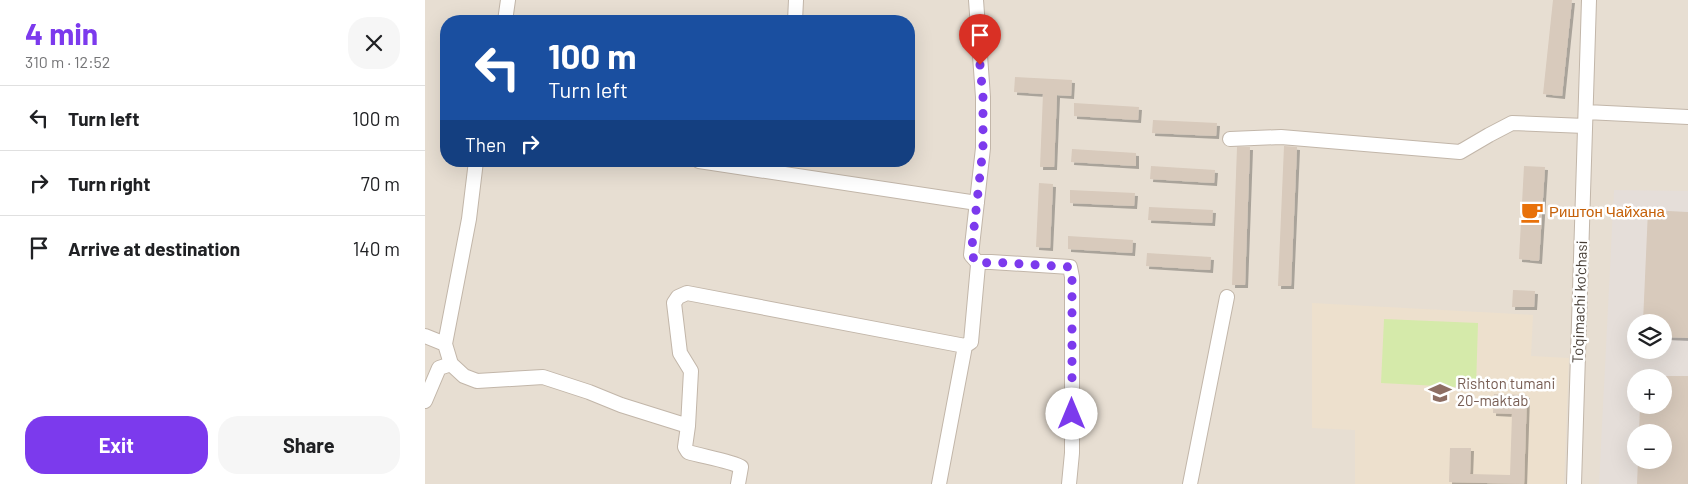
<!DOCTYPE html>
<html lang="en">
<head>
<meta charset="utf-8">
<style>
	:root { --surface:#fff; --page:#f6f6f6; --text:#202124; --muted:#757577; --line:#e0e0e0; --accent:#7c3aed }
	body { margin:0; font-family:Barlow,sans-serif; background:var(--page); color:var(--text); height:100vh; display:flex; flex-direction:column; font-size:19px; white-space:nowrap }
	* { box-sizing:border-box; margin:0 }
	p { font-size:16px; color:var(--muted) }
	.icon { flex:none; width:28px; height:28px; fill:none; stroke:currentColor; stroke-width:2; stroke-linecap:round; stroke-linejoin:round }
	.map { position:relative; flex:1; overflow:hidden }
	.sheet { display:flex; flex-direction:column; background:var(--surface); width:425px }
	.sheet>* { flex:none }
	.top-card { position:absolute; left:15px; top:15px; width:475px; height:152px; border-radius:20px; box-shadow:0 5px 20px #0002; background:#1a4fa0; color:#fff; overflow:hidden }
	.tools { position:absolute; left:1202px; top:314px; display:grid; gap:10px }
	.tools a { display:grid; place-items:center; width:45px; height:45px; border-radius:50%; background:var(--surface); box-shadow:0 5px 20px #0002; font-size:25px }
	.pin { position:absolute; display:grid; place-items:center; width:42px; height:42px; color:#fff; margin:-51px -21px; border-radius:50% 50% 50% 0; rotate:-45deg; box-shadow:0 0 5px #0007 }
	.pin .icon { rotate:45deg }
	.me { position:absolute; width:55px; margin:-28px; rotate:0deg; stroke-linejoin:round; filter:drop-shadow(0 0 4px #0008) }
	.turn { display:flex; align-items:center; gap:18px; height:105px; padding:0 25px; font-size:22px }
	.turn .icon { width:65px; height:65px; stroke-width:2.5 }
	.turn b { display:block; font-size:35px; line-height:42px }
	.then { display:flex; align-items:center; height:48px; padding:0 25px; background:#0003; gap:10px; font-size:19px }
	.round { display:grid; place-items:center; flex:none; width:52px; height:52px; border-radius:20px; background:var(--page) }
	.summary { display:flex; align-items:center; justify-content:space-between; height:85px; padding:0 25px }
	h1 { font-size:30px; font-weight:700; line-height:38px; color:var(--accent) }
	.primary-button { display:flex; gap:10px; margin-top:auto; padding:10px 25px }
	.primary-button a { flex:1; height:58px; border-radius:20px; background:var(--accent); color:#fff; font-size:20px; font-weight:700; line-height:58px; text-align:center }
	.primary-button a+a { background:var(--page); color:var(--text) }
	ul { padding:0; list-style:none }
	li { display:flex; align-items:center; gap:15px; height:65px; padding:0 25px; border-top:1px solid var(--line) }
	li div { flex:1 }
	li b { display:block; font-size:19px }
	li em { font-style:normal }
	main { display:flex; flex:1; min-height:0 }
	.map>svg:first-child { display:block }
</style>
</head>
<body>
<main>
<section class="sheet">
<div class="summary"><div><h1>4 min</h1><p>310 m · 12:52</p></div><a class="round"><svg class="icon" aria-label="close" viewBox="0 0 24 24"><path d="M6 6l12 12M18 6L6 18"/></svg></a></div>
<ul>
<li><svg class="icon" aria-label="left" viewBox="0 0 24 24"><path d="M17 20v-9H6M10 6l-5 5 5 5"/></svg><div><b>Turn left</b></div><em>100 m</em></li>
<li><svg class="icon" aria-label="right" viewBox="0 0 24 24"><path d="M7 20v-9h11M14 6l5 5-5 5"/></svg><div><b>Turn right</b></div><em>70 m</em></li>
<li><svg class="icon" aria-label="arrive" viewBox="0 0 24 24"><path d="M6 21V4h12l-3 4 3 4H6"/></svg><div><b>Arrive at destination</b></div><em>140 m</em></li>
</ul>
<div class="primary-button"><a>Exit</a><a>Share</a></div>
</section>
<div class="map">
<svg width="1263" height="484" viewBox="0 0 1263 484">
	<defs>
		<filter id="shadow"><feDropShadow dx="3" dy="3" stdDeviation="0" flood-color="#0004"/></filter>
	</defs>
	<rect width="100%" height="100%" fill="#f3ede4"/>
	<path fill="#e7ded2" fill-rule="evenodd" d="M 0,0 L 1263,0 L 1263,484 L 0,484 ZM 21,21 L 484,21 L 484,161 L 21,161 ZM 1211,322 L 1239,322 L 1239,350 L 1211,350 ZM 1211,378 L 1239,378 L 1239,405 L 1211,405 ZM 1211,432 L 1239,432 L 1239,460 L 1211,460 Z"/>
	<path fill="#e5ded9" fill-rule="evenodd" d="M 1189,190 L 1263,191 L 1263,484 L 1174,484 ZM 1211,322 L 1239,322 L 1239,350 L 1211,350 ZM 1211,378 L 1239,378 L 1239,405 L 1211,405 ZM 1211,432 L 1239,432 L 1239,460 L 1211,460 Z"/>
	<path fill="#ede0cd" d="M 887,303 L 1108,315 L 1106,356 L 1144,358 L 1139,484 L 930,484 L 930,430 L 887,428 Z"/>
	<path fill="#d5eaaa" d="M 959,319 L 1053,323 L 1051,388 L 956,383 Z"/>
	<path fill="#d8cabc" filter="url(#shadow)" d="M 1128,0 L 1147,0 L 1137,96 L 1118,94 Z
		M 590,77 L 647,80 L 646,96 L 632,95 L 629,167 L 615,167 L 618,94 L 589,92 Z
		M 649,103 L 714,107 L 713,120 L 649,116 Z
		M 728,120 L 792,123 L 791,136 L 727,133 Z
		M 859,146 L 872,147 L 866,286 L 853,286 Z
		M 812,147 L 825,147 L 820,285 L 807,285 Z
		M 647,149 L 711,153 L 711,166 L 646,162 Z
		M 726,166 L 790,170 L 789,183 L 725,179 Z
		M 1099,166 L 1120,167 L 1114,261 L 1094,259 Z
		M 614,183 L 628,184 L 625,248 L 611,247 Z
		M 645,190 L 710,193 L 709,206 L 645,203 Z
		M 724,207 L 788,210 L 787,223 L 723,220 Z
		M 1223,210 L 1263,212 L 1263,338 L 1239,337 L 1239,322 L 1218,322 Z
		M 643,236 L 708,240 L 707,253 L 643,249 Z
		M 722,253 L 786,257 L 785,270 L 721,266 Z
		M 1088,290 L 1110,291 L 1109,307 L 1087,307 Z
		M 1239,376 L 1263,376 L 1263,484 L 1212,484 L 1213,460 L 1239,460 L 1239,432 L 1214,432 L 1215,405 L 1239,405 Z
		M 1069,394 L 1102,395 L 1099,484 L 1024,482 L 1025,448 L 1046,448 L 1045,474 L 1085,475 L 1087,414 L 1068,413 Z"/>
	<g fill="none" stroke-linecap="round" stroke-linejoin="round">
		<defs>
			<path id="minor" d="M 551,0 L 558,97 L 558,148 L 546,255 L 554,264
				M 80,21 L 83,0
				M 370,21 L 371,0
				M 1161,112 L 1263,117
				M 805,139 L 856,137 L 1035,152 L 1064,135 L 1087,123 L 1160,126
				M 51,161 L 44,219 L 20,344 L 26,364 L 39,376 L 52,381 L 118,377 L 164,392 L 196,405 L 263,426
				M 274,161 L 552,203
				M 0,336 L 20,344
				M 0,401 L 14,368 L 26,364
				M 313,484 L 316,467 C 307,461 275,456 263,452 L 260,447 L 263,426 L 266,371 L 255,353 L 249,303 L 253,297 L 262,293 L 540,346 L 546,342 L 553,265 L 557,262 L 566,262 L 645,267 L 647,277 L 647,453 L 644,484
				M 514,484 L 540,346
				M 765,484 L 802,297
				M 1149,484 L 1164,0"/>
		</defs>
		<use href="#minor" stroke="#c2b6a9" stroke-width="16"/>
		<use href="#minor" stroke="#fff" stroke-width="14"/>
	</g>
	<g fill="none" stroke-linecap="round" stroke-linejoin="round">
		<path stroke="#7c3aed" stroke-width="9" stroke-dasharray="0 16.2" d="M 555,65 L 558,97 L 558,148 L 546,255 L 554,264 L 566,262 L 645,267 L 647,277 L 647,414"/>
	</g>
	<defs>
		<symbol id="cafe-bare" viewBox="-9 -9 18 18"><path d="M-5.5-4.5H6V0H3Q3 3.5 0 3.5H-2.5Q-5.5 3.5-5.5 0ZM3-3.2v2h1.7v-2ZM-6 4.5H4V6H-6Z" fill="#e8710a" stroke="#fff" stroke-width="2.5" paint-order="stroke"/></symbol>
		<symbol id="school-bare" viewBox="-9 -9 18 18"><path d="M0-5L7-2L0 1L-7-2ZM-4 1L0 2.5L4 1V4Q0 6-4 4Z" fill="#8d6e63" stroke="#fff" stroke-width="2.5" paint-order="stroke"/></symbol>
	</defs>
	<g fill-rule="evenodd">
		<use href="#cafe-bare" x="1091" y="196" width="32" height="32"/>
		<use href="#school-bare" x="999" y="377" width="32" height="32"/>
	</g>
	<g text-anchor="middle" stroke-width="5" stroke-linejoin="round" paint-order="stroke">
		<g font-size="15" fill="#c56008" stroke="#fff" text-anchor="start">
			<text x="1124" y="217">Риштон Чайхана</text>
		</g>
		<g font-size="15" fill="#453c34" stroke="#fff">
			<text transform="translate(1155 302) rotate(-88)" y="5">To'qimachi ko'chasi</text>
		</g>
		<g font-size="15" fill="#785e54" stroke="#fff" text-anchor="start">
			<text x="1032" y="389">Rishton tumani<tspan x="1032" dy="17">20-maktab</tspan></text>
		</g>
	</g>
</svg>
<div class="tools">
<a><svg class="icon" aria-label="layers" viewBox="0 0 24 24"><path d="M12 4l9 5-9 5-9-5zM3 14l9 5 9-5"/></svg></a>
<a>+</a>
<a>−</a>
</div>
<div class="pin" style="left:555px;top:65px;background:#d93025"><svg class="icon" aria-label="arrive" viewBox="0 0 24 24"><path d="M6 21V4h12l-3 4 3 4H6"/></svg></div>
<svg class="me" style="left:647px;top:414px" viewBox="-20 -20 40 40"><circle r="19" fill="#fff"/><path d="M0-13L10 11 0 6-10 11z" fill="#7c3aed"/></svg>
<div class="top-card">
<div class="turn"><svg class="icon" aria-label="left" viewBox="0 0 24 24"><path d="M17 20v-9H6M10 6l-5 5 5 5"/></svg><div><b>100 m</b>Turn left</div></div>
<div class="then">Then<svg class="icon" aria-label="right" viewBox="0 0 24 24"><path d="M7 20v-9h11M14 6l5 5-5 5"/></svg></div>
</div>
</div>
</main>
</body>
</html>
